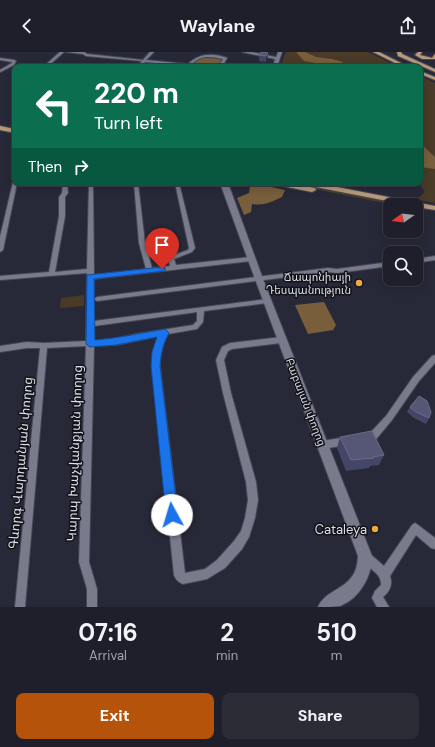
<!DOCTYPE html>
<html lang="en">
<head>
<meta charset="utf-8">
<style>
	:root { --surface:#1e1f2a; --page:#2b2c36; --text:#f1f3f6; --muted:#a1a2a8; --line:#3c3d47; --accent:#b45309 }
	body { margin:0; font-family:"DM Sans","Noto Sans Armenian",sans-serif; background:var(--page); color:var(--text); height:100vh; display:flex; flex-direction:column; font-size:15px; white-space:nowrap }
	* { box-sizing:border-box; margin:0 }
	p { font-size:13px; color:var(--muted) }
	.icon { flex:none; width:22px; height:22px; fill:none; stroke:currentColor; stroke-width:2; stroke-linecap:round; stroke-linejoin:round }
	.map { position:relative; height:555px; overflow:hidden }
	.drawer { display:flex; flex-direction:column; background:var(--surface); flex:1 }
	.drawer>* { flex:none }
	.guide { position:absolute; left:12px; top:12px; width:411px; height:122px; border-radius:8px; box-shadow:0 2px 10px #0003,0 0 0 1px var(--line); background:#0b6e4f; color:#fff; overflow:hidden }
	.needle { width:26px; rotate:256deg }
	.controls { position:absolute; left:383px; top:146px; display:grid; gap:8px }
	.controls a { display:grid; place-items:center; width:40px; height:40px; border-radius:8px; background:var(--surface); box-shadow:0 2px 10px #0003,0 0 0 1px var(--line); font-size:20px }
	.pin { position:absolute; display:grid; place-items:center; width:34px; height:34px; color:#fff; margin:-41px -17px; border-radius:50% 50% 50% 0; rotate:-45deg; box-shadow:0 0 4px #0007 }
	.pin .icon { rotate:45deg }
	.me { position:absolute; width:44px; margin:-22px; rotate:354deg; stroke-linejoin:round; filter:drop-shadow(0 0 3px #0008) }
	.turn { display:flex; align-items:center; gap:14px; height:84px; padding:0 16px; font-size:18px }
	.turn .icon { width:52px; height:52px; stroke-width:2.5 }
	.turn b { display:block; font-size:28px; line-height:34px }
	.then { display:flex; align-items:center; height:38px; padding:0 16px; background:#0003; gap:8px; font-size:15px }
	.eta { display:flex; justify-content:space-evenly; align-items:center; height:68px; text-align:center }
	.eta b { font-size:24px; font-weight:700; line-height:28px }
	.action { display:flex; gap:8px; margin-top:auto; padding:8px 16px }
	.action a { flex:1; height:46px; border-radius:8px; background:var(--accent); color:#fff; font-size:16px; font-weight:700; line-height:46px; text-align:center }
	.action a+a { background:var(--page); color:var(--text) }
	header { display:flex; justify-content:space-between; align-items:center; height:52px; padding:0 16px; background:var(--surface); font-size:18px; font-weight:700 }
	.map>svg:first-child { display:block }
</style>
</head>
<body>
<header><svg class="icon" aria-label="back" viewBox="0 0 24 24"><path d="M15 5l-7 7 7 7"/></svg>Waylane<svg class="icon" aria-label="share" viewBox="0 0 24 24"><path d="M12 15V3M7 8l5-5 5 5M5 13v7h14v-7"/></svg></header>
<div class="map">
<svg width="435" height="555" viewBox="0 0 435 555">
	<rect width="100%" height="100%" fill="#282938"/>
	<path fill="#4a3b28" d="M 286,0 L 368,0 L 398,15 L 280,15 Z
		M 420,24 L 435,31 L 435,151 L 419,148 L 417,147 L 425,140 L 419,131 Z
		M 284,131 L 297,131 L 409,153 L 394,153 Z
		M 84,243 L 84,254 L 60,256 L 61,246 Z"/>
	<path fill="#785e3b" d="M 296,0 L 305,0 L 316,5 L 332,7 L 343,10 L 338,15 L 304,9 Z
		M 204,3 L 221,6 L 223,7 L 216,15 L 190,15 L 194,13 L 192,12 L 199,4 Z
		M 420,91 L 435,105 L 435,117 L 420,115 Z
		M 253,131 L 285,138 L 282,145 C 271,150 264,154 252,152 L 251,160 L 244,163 L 237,146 L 249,141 L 250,134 Z
		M 324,250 L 336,273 L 333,278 L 308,282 L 295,253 Z"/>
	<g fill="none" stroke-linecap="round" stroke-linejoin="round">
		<defs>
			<path id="street" d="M 60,0 L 64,0 L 47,15 L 43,15 Z
				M 66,0 L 84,0 L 87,2 L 143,8 L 150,0 L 154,0 L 146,8 L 188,12 C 199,1 213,1 227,6 L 222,15 L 218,15 L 223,7 C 207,4 200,3 189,15 L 185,15 L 186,14 L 145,10 L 140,15 L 136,15 L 142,9 L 86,4 L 83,2 Z
				M 278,0 L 282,0 L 280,6 L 278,7 L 276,6 Z
				M 0,6 L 14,8 L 16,9 L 14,13 L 0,20 L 0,18 L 12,11 L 12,10 L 0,8 Z
				M 13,130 L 17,131 L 3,198 L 0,200 L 0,185 Z
				M 63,131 L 67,131 L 68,141 L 65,145 L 65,164 L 55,220 L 87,217 L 89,131 L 93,131 L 94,223 L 146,217 L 139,191 L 134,131 L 138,131 L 145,191 L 152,216 L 170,214 L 168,206 L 169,205 L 188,198 L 189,196 L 175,131 L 179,131 L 195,196 L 192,200 L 174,207 L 176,213 L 251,205 L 254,207 L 251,209 L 94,227 L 94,269 L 267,247 L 270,249 L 267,251 L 204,259 L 203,270 L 197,277 L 168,282 C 162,292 160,302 160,314 L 185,521 L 205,517 L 217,508 L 234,489 L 241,479 L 245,466 L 248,448 L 246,430 L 223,341 L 216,308 L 222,295 L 230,291 L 281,285 L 284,286 L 285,288 L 284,290 L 281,291 L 232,297 L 228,299 L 224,308 L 231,341 L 256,430 L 258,448 L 255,466 L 249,485 L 242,497 L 225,516 L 207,527 L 183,532 C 178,530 176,528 174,523 L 152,314 L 154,296 L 160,284 L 116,293 L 94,294 L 89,510 L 97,537 L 97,555 L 87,555 L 87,537 L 79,510 L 86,294 L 47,296 L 25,555 L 15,555 L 40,296 L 27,296 L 0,300 L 0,294 L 27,290 L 44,291 L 86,289 L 87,221 L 0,228 L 0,224 L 49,220 L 59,164 L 59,145 L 62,141 ZM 197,260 L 197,269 L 193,273 L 136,282 L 116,287 L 94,289 L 94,274 Z
				M 435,204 L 435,208 L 416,211 L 416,207 Z
				M 390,210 L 390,214 L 337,221 L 328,220 L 97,249 L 94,247 L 97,245 L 328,216 L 337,217 Z
				M 435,303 L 435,311 L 419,329 L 392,368 L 377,386 L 365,389 L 362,388 L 361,385 L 362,382 L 371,380 L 386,364 L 413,325 L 432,304 Z
				M 347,385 L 350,386 L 351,389 L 350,392 L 347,393 L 322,397 L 319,396 L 318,393 L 319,390 L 322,389 Z
				M 415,471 L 418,473 L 435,486 L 435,497 L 431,496 L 416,483 L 390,524 C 393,533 390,539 383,545 L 389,555 L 377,555 L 372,546 L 375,539 L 381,533 C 382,519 364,516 360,505 L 361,501 L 365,500 L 369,501 L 384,514 L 412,473 Z"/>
			<path id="secondary" d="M 242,0 L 251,0 L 280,6 L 277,15 L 273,15 L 275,7 Z
				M 220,131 L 228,131 L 263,227 L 372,504 C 372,524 360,546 340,554 C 334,555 324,555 318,555 C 327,534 357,539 358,504 L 255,227 Z"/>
			<path id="primary" d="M 373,0 L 379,0 L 409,15 L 403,15 Z
				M 397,0 L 401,0 L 402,2 L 435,17 L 435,20 L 398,4 Z
				M 418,0 L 422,0 L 420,3 L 432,6 L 435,2 L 435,7 L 422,7 L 415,3 Z
				M 420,19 L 435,25 L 435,28 L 420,22 Z
				M 0,74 L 15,77 L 15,81 L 0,78 Z
				M 273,131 L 288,131 L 315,136 L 316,138 L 312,140 L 277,133 Z
				M 301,131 L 316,131 L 435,154 L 435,158 L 416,155 L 416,153 L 408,153 L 305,133 Z"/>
		</defs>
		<use href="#street" stroke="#464753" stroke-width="2"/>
		<use href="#secondary" stroke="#464753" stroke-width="2"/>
		<use href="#primary" stroke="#464753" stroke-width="2"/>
		<use href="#street" fill="#797b8d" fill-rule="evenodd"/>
		<use href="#secondary" fill="#797b8d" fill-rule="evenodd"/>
		<use href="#primary" fill="#b69a7a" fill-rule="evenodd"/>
	</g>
	<path fill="#444668" d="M 268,1 L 267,7 L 266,10 L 259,9 L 259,3 Z
		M 410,355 L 429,366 L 426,372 L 414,366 L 407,360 Z
		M 340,385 L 384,403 L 379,413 L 370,414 L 369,416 L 346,419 L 337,396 Z"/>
	<path fill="#32344f" d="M 268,1 L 267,7 L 266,10 L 266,4 Z"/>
	<path fill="#555775" stroke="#6a6c87" d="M 261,0 L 263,0 L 268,1 L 266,4 L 259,3 Z
		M 419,344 L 427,349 L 431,360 L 429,366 L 416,360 L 410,355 Z
		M 372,379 L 384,403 L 373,405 L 374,406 L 351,408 L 340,385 Z"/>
	<path fill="#1a73e8" stroke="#114b97" d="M 162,215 L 165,216 L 165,219 L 94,227 L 95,288 C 119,286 141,281 165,277 L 169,281 C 163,292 161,301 160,314 L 178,463 L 176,468 L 172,469 L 168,468 L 166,463 L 151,314 L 152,300 L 157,285 L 116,293 L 90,295 L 86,292 L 87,223 Z"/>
	<g fill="#eea83c" stroke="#121319" stroke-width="1.5">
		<circle cx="359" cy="231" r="4"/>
		<circle cx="375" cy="477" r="4"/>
	</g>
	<g text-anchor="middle" stroke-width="3" stroke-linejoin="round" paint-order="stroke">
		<g font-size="11" fill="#dcdee7" stroke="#121319" text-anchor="end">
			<text x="351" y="229">Ճապոնիայի<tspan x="351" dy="13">Դեսպանություն</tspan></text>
		</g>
		<g font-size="11" fill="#dcdee7" stroke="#121319">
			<text transform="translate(306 350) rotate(69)" y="4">Բաբայան փողոց</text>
		</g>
		<g font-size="13" fill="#dcdee7" stroke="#121319">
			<text transform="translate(74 401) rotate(-88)" y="5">Կարպ Խաչվանքյան փողոց</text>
			<text transform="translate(20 411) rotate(-85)" y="5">Գևորգ Վարդանյան փողոց</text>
		</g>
		<g font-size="13" fill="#dcdee7" stroke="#121319" text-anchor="end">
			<text x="367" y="482">Cataleya</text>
		</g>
	</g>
</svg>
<div class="controls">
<a><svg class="needle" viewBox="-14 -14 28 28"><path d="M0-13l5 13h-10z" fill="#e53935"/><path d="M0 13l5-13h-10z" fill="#a1a2a8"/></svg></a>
<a><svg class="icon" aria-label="search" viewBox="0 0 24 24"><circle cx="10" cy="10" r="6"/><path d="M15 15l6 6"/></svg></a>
</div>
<div class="pin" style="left:162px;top:217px;background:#d93025"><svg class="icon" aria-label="arrive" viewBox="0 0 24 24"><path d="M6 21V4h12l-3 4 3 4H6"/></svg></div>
<svg class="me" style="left:172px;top:463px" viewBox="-20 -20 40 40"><circle r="19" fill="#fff"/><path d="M0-13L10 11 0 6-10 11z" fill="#1a73e8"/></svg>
<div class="guide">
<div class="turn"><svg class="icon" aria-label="left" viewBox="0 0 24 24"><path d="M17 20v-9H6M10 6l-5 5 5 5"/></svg><div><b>220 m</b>Turn left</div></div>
<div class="then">Then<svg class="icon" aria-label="right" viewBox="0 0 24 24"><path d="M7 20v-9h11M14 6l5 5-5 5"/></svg></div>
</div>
</div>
<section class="drawer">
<div class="eta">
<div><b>07:16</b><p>Arrival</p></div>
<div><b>2</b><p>min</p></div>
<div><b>510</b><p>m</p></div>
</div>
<div class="action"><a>Exit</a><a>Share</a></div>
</section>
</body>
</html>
